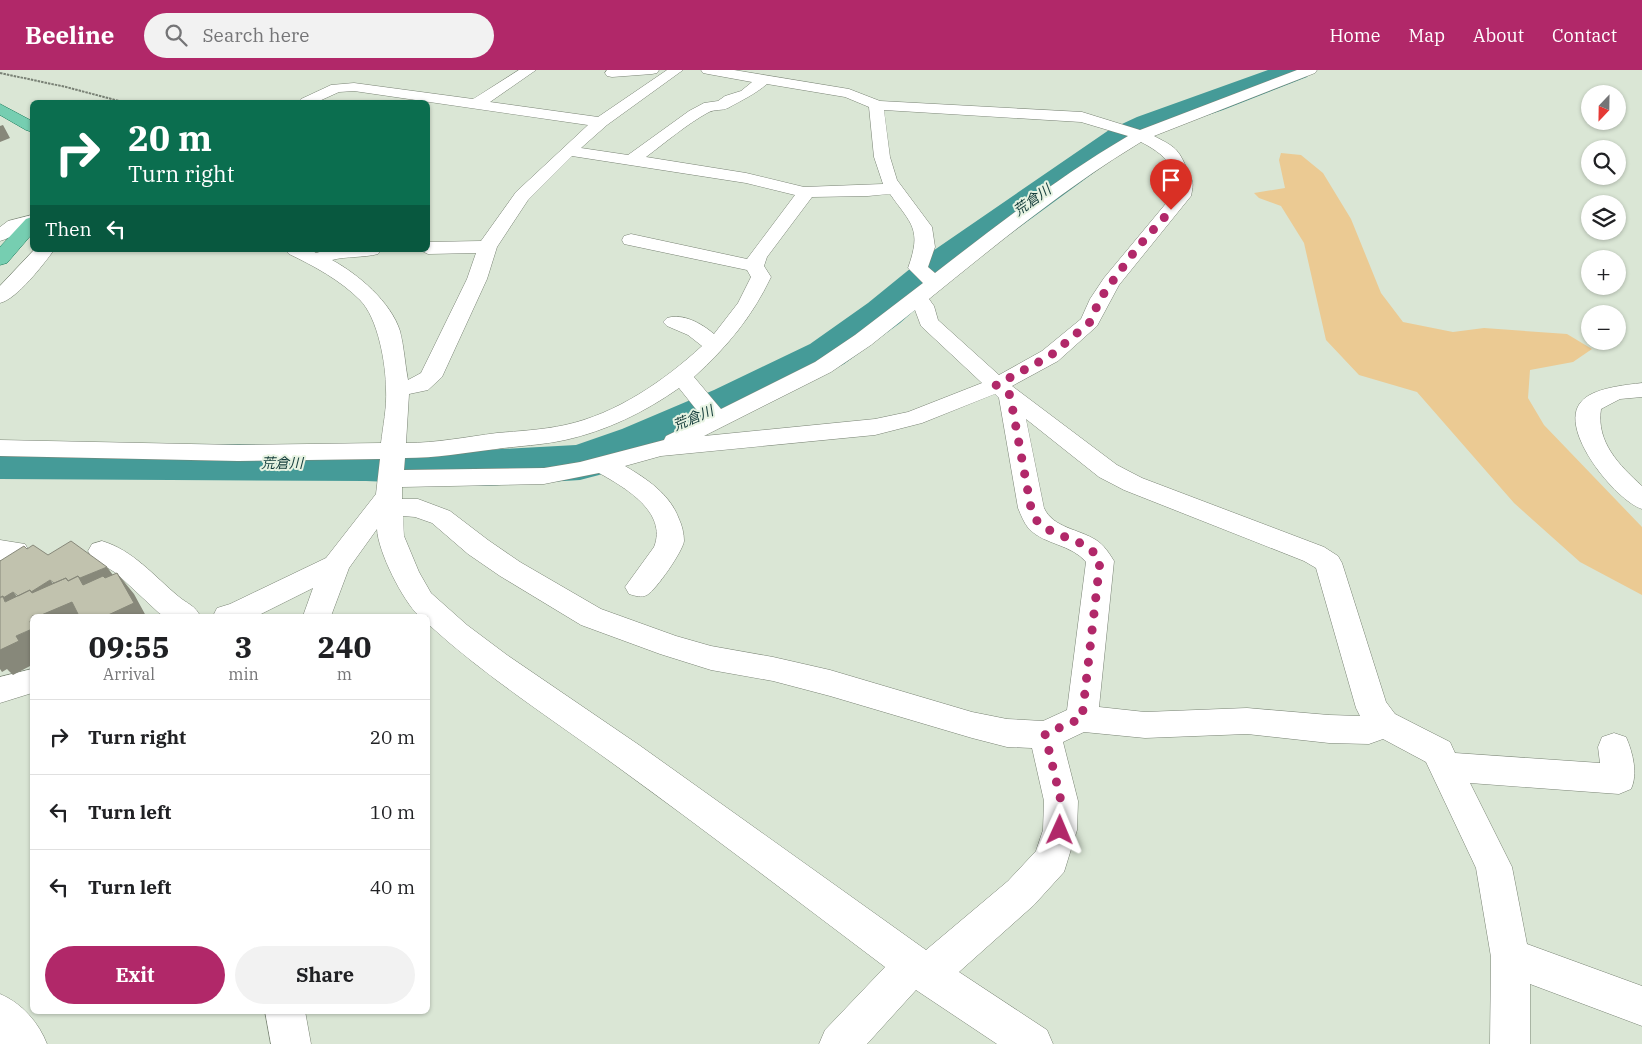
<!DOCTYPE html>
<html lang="en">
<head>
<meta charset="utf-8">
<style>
	:root { --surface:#fff; --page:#f2f2f2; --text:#202124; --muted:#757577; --line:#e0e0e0; --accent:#b12869 }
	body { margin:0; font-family:"IBM Plex Serif","Noto Sans JP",serif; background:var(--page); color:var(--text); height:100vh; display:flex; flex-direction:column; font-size:19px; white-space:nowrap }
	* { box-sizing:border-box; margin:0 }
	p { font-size:16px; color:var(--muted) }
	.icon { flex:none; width:28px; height:28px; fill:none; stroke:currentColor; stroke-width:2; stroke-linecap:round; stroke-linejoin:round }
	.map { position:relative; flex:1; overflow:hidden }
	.panel { position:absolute; left:30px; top:544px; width:400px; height:400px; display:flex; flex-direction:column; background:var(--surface); border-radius:8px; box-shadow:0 1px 4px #0004 }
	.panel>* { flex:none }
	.guide { position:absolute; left:30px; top:30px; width:400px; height:152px; border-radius:8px; box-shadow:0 1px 4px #0004; background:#0b6e4f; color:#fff; overflow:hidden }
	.needle { width:32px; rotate:202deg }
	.fabs { position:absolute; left:1581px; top:15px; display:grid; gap:10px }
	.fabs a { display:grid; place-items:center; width:45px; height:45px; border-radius:50%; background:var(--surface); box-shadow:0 1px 4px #0004; font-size:25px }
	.pin { position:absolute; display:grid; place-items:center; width:42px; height:42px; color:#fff; margin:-51px -21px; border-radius:50% 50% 50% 0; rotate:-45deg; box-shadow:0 0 5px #0007 }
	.pin .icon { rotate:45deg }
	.me { position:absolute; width:55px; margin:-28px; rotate:1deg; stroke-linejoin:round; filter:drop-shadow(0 0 4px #0008) }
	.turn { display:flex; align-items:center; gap:18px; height:105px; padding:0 15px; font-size:22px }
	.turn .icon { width:65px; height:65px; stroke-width:2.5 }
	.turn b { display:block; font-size:35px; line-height:42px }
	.then { display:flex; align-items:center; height:48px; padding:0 15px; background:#0003; gap:10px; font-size:19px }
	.eta { display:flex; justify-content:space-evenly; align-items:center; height:85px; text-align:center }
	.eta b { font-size:30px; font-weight:700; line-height:35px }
	.cta { display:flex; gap:10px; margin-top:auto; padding:10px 15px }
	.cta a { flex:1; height:58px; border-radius:30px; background:var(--accent); color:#fff; font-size:20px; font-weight:700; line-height:58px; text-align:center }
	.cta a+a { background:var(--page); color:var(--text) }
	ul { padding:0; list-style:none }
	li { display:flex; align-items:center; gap:15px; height:75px; padding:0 15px; border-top:1px solid var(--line) }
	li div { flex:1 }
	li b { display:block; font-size:19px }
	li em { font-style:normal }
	header { display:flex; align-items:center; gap:30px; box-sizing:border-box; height:70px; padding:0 25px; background:var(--accent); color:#fff }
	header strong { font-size:24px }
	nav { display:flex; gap:28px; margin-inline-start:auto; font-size:18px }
	.search { width:350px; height:45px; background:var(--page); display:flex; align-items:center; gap:12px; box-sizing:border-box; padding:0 18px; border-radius:28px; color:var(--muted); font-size:19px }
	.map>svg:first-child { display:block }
</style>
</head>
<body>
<header>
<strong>Beeline</strong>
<div class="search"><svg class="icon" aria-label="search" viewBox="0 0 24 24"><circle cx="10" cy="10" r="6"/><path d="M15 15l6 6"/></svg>Search here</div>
<nav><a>Home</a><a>Map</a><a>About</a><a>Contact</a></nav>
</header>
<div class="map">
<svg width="1642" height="974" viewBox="0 0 1642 974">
	<rect width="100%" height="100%" fill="#dae6d5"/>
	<path fill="#ebca93" d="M 1281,83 L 1301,85 L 1323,103 L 1351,149 L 1381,223 L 1403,252 L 1453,262 L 1484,258 L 1567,264 L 1592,279 L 1573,292 L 1530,300 L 1528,328 L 1544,355 L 1642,457 L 1642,525 L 1580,492 L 1514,433 L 1417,322 L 1359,305 L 1326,270 L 1304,173 L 1281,136 L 1259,128 L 1254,123 L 1285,118 L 1279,90 Z"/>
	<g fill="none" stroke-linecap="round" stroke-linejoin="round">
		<path fill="#459b98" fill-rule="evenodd" d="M 1268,0 L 1311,0 L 1307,7 L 1223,40 L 1161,61 L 1133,74 L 957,203 L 900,253 L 844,294 L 750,342 L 660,383 L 599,405 L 580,410 L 484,416 L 366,411 L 0,409 L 0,373 L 366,375 L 484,380 L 576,375 L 622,359 L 714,320 L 810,274 L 868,233 L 927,185 L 1109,60 L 1137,47 Z"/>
		<defs>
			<path id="minor" d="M 519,0 L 536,0 L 490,32 L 598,47 L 667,0 L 683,0 L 607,55 L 581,78 L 628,85 L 689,41 L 704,33 L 718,31 L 725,26 L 741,21 L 752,12 L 708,4 L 703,3 L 701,0 L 734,0 L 849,19 L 880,31 L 1082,42 L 1140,60 L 1297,0 L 1317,0 L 1315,3 L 1154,66 C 1175,77 1178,78 1187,99 C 1193,112 1194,112 1191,126 L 1119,215 L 1097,256 L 1058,291 L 1012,316 L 1117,395 L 1142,408 L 1324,477 L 1338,486 L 1342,493 L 1386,632 L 1395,644 L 1450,672 L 1455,683 L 1600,693 L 1598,677 L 1602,667 L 1614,663 L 1626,667 C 1633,683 1638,704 1631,719 L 1619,724 L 1470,713 L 1512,797 L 1527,874 L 1642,916 L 1642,956 L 1530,914 L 1530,974 L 1490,974 L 1491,887 L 1476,798 L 1426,692 L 1383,669 L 1369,674 L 1329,673 L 1247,664 L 1145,668 L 1084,662 L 1063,672 L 1078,731 L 1077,760 L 1064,802 L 1034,835 L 959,902 L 1047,960 L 1053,974 L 997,974 L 916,920 L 867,974 L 819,974 L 825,960 L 885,897 C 795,829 706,761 615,695 C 552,649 486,607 428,554 L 428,546 L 419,546 C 403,531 378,482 377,459 L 349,498 L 331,546 L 303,546 L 313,518 L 257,546 L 213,546 L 217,538 L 230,534 L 326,488 L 376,424 L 380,389 L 238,391 L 0,386 L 0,370 L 238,375 L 381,373 C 383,356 387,337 386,320 C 386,294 378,248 360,230 C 340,210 314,196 289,184 L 286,180 L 311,180 L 316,183 L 327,180 L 381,180 L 378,184 C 363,188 347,186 332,190 C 358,204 391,232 400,261 C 404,276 405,294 408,310 L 421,303 L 467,209 L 476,183 L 428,184 L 420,180 L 428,180 L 428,172 L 481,171 L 516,122 L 588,55 L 354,21 L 339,22 L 317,32 L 298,32 L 301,29 L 331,15 L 354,13 L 473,29 ZM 767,14 L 845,27 L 869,37 L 874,87 L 883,114 L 804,117 L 746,103 L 646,87 C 666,72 687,54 709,42 C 715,39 722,41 728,38 C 742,30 754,25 767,14 ZM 884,40 L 1081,52 L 1128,66 C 1060,106 997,155 935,203 L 928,197 L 935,177 L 932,157 L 897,110 L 890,87 ZM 1141,72 C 1164,84 1180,97 1173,125 L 1104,208 L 1090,229 L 1081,249 L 1042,281 L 999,305 L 938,250 L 934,236 L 929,229 C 997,174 1066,117 1141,72 ZM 572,86 L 746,113 L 795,125 L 747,189 L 631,164 L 624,166 L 622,170 L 624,174 L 747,200 L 751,207 L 738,233 L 714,264 C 701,253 683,243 667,248 L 663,252 L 667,256 L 688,265 L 702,276 C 664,311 616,344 565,355 C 542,360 519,361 497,363 C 466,367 436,373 406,373 L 409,324 L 428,320 L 442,307 L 487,209 L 497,177 L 528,130 ZM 890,124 C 912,155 922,159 908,198 L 923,213 L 855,265 L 815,292 L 721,339 L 694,307 C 727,277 752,247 771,207 L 764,196 L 767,187 L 812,127 L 868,126 ZM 915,240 L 921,256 L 982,313 L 908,342 L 875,349 L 704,366 L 831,302 L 871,275 ZM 679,318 L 703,348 L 666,366 L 664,370 L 580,392 L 544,398 L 404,400 L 405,388 C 436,388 465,383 496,379 C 519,376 542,375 565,370 C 606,361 645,342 679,318 ZM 995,324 L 999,328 L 1018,438 C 1021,445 1024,453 1029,459 C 1045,475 1071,474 1086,492 L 1067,640 L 1043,651 L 1007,649 L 972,642 L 830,600 L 773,587 L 711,576 L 676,566 L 601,539 L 520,492 L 488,470 L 450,441 L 418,429 L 402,429 L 402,417 L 544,414 L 599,403 C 624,417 668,442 654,477 L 625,517 L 629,524 C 636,526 641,528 647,525 C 656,520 683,481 684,471 C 684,464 682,455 679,449 C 670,424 647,409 625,396 L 661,386 L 875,365 L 922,353 ZM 1026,349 L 1099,407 L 1124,420 L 1304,491 L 1316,498 L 1356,638 L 1360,646 L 1329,645 L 1247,638 L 1145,642 L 1099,637 L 1114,491 C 1109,483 1104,475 1096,470 C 1079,459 1053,458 1044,438 ZM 403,446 L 415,447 L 432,453 L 468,484 L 500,506 L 581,555 L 660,584 L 711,600 L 773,611 L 830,626 L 972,668 L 1007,677 L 1032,678 L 1044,731 L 1043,760 L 1036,781 L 1008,811 L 926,880 L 639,675 L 507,585 L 467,555 L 431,523 L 419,502 L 404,466 Z
				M 607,0 L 659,0 L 657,3 L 652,4 L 612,7 L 607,6 L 605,3 Z
				M 32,145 L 32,156 C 21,159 12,168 0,171 L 0,157 L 8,151 Z
				M 34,180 L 54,180 C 43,195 17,229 0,233 L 0,216 Z
				M 1642,313 L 1642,327 L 1620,329 L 1601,339 C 1596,372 1619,395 1642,416 L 1642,439 C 1616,431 1557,359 1581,332 C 1592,318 1625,315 1642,313 Z
				M 0,470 L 25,474 L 29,481 L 25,488 L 15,491 L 0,490 Z
				M 102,471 C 133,480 154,506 178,526 C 186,533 196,536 200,546 L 164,546 L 159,543 L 116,503 L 92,488 L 88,481 L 92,474 Z
				M 32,599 L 32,623 L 0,633 L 0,607 Z
				M 0,924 C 22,933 39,953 47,974 L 0,974 Z
				M 265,941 L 305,941 L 311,974 L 271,974 Z"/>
			<path id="major" d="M 0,34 L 32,51 L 32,62 L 26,60 L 0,45 Z
				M 32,147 L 32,164 L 7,193 L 0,195 L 0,177 L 26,149 Z"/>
		</defs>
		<use href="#minor" stroke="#798374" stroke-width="1"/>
		<use href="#major" stroke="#187958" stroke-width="1"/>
		<path stroke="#798175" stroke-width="2" stroke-dasharray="2.5 1" stroke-linecap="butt" d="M 0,3 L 66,17 L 123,32"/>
		<use href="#minor" fill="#fff" fill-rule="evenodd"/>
		<use href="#major" fill="#76ceb1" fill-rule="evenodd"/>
	</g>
	<path fill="#87887a" d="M 3,55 L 10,68 L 0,72 L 0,56 Z
		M 107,497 L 118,512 L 84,530 L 59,516 Z
		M 117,503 L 134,524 L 146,546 L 106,546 Z
		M 50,510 L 62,525 L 72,532 L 84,546 L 39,546 L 20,528 Z
		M 13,522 L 26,537 L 17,542 L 2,528 Z
		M 32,549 L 32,558 L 30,551 Z
		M 32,559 L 32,595 L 13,605 L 7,599 L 2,602 L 0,599 L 0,580 L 16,566 Z"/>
	<path fill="#c1c2ae" stroke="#87887a" d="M 71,471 L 107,497 L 80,508 L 78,506 L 68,511 L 66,508 L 54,513 L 50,510 L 31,522 L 30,520 L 18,526 L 13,522 L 3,528 L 3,526 L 1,527 L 0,527 L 0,491 L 24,476 L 27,479 L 33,475 L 48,485 Z
		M 117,503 L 134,533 L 106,546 L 100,546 L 99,545 L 96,546 L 79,546 L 72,532 L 39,546 L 32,546 L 32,549 L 30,551 L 32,559 L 16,566 L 19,571 L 0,580 L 0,528 L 3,526 L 5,532 L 30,520 L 32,523 L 66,508 L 68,511 L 78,506 L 83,515 L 103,506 L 105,508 Z"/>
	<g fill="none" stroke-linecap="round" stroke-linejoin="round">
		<path stroke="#b12869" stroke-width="9" stroke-dasharray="0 16.2" d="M 1060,760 L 1061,731 L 1045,664 L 1082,648 L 1100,491 C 1087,467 1057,470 1038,452 C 1035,449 1033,442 1031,438 L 1010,325 L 996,315 L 1050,286 L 1090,252 L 1100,229 L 1112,212 L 1137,178 L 1171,140"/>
	</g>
	<g text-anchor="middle" stroke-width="4" stroke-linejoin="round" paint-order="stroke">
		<g font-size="14" font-style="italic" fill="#133c3a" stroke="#e7f3e2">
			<text transform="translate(1032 130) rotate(-35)" y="5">荒倉川</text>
			<text transform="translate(693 348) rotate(-23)" y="5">荒倉川</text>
			<text x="282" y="398">荒倉川</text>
		</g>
	</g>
</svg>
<div class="fabs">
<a><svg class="needle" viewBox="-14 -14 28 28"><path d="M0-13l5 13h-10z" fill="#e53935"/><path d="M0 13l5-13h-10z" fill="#757577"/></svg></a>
<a><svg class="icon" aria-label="search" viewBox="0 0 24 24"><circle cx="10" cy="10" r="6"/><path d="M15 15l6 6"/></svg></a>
<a><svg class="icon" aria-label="layers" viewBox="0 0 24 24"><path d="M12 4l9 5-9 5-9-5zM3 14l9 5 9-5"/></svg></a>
<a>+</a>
<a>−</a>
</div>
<div class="pin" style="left:1171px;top:140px;background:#d93025"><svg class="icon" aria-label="arrive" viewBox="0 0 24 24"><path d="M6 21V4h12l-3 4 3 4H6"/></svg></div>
<svg class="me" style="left:1060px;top:760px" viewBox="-20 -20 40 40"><path d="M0-17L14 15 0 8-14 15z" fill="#b12869" stroke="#fff" stroke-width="4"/></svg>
<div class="guide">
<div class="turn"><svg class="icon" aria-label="right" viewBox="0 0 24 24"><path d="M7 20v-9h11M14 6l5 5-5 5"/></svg><div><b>20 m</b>Turn right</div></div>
<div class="then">Then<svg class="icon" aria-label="left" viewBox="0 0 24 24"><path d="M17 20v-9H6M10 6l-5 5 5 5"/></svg></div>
</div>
<section class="panel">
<div class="eta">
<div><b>09:55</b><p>Arrival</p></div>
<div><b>3</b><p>min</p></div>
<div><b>240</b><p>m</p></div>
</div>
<ul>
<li><svg class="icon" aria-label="right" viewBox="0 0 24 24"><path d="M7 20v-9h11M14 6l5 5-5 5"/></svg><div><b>Turn right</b></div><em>20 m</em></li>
<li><svg class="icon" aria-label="left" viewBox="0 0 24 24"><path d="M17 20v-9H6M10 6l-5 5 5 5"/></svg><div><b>Turn left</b></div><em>10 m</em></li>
<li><svg class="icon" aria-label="left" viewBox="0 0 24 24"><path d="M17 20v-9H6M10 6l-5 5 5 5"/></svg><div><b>Turn left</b></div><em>40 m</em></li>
</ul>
<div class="cta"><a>Exit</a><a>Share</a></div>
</section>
</div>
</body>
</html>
